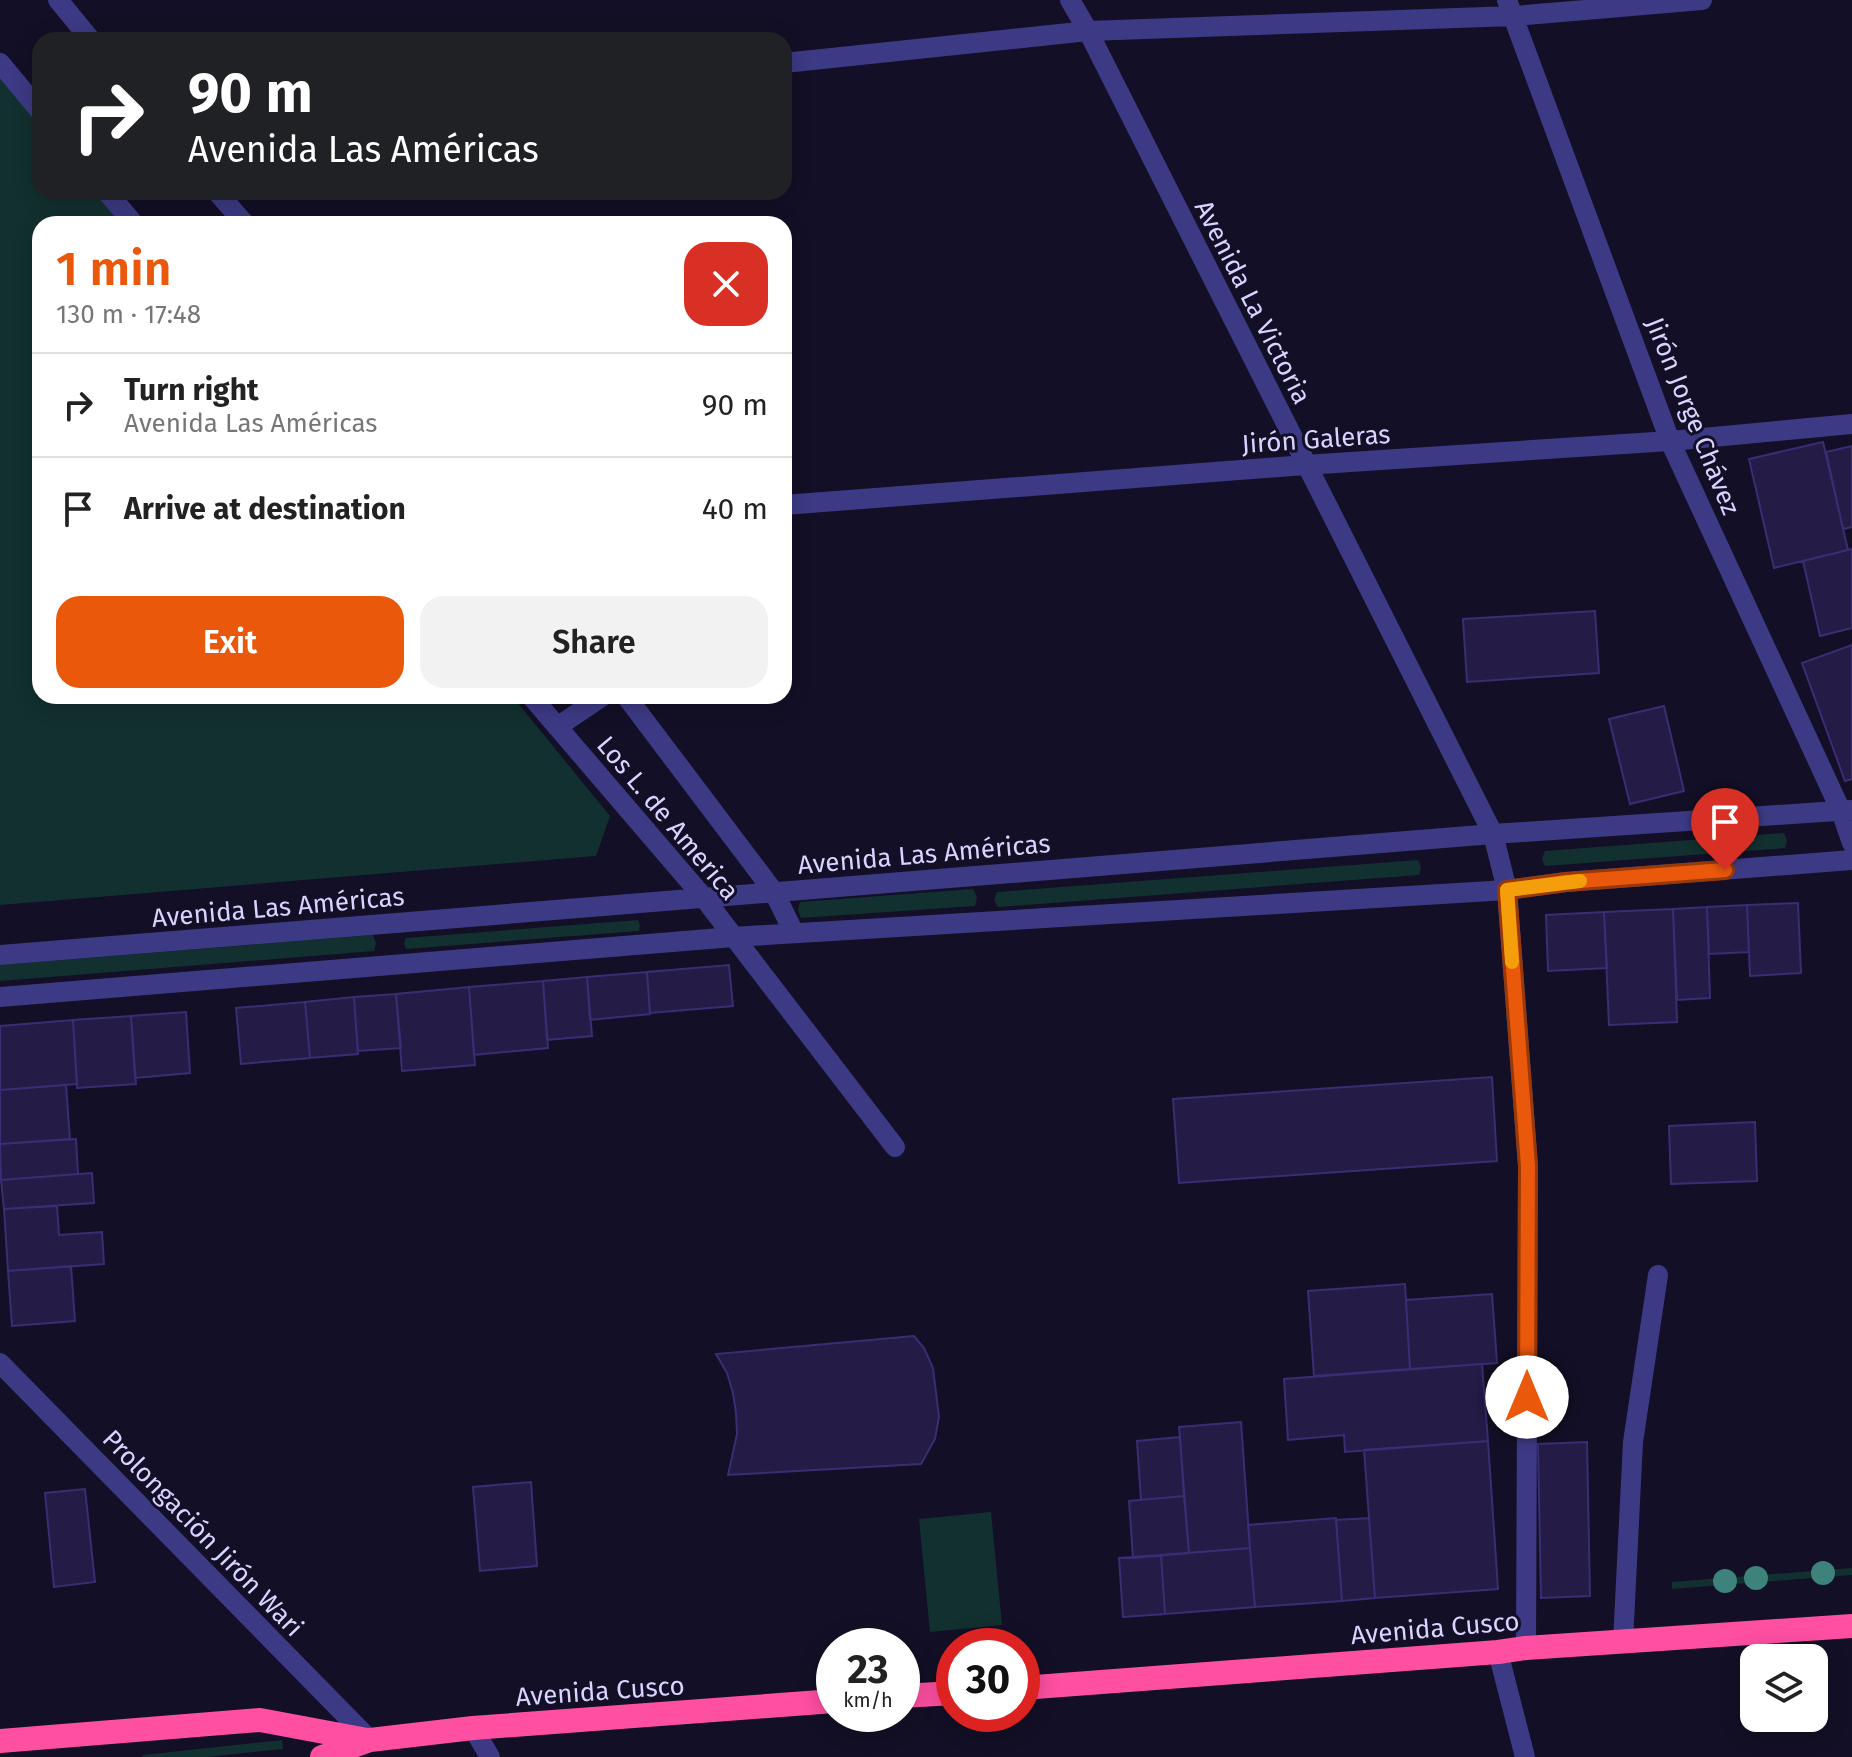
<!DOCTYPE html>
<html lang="en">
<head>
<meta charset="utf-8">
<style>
	:root { --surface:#fff; --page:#f2f2f2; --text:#222; --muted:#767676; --line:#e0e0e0; --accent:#ea580c }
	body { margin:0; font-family:"Fira Sans",sans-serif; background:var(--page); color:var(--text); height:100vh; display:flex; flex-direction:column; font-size:30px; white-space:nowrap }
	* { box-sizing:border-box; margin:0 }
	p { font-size:26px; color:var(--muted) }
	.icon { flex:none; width:44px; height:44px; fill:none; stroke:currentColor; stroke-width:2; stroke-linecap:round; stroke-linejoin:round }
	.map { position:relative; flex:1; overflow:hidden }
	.drawer { position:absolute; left:32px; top:216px; width:760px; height:488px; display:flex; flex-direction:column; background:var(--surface); border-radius:24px; box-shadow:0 4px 20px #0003 }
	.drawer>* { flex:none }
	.top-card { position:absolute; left:32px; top:32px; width:760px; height:168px; border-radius:24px; box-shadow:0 4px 20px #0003; background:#202124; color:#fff; overflow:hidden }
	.buttons { position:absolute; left:1740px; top:1644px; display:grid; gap:16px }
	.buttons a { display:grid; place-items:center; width:88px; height:88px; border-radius:16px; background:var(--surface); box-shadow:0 4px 20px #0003; font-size:40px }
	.speed { position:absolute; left:816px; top:1628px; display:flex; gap:16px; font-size:40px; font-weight:700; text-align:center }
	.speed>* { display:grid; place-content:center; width:104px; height:104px; border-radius:50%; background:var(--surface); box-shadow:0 4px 20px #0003; line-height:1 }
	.speed small { font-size:20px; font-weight:400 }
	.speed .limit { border:12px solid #d22; background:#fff; color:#111 }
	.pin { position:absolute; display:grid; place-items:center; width:68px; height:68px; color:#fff; margin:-82px -34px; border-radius:50% 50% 50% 0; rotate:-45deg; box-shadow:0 0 8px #0007 }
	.pin .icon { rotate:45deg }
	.me { position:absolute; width:88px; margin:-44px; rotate:0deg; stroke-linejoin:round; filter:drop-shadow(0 0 6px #0008) }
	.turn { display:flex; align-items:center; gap:28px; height:168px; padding:0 24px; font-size:36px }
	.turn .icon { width:104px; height:104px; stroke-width:2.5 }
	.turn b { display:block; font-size:56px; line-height:68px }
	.round { display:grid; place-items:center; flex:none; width:84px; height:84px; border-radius:24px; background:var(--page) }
	.overview { display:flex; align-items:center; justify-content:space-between; height:136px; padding:0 24px }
	h1 { font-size:48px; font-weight:600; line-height:60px; color:var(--accent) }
	.button { display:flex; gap:16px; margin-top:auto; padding:16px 24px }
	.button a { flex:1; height:92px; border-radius:24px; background:var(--accent); color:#fff; font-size:32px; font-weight:600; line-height:92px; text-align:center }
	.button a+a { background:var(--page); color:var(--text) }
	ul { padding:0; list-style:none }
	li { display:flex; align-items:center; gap:24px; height:104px; padding:0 24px; border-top:2px solid var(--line) }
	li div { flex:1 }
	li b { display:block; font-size:30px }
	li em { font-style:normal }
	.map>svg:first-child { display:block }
</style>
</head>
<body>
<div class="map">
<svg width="1852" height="1757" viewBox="0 0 1852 1757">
	<rect width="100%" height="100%" fill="#130f26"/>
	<path fill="#12302f" d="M 0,72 L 40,121 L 40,192 L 99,192 L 125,224 L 40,224 L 40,696 L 512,696 L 610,816 L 596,856 L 0,905 Z
		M 1784,833 L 1787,841 L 1785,848 L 1545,866 L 1542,859 L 1545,851 Z
		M 1418,860 L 1421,867 L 1419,875 L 998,907 L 994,900 L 997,892 Z
		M 973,889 L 977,897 L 975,906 L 801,918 L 798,910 L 800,902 Z
		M 638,920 L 640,925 L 639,931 L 406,949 L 404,943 L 406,938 Z
		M 373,935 L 376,943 L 374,951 L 0,981 L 0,965 Z
		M 991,1512 L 1002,1625 L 930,1632 L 919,1519 Z
		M 1852,1568 L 1852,1575 L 1672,1589 L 1672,1582 Z
		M 282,1740 L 283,1749 L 207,1757 L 142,1757 L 143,1755 Z"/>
	<path fill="#241b47" stroke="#3b2d73" stroke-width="2" d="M 1823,442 L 1848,550 L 1774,568 L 1749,459 Z
		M 1852,446 L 1852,527 L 1843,529 L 1826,452 Z
		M 1852,549 L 1852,628 L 1820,636 L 1803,561 Z
		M 1595,611 L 1599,673 L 1467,682 L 1463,619 Z
		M 1852,645 L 1852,779 L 1845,781 L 1802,663 Z
		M 1664,706 L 1684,791 L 1630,804 L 1609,719 Z
		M 1798,903 L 1801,973 L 1750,976 L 1747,905 Z
		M 1747,905 L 1749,952 L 1709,954 L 1707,907 Z
		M 1707,907 L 1710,998 L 1677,1000 L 1673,909 Z
		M 1673,909 L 1677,1022 L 1609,1025 L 1604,912 Z
		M 1604,912 L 1607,968 L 1548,971 L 1546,915 Z
		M 729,965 L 733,1006 L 650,1013 L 647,972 Z
		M 647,972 L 650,1014 L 590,1020 L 587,977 Z
		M 587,977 L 592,1036 L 547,1040 L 543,981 Z
		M 543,981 L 548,1048 L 474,1055 L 469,987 Z
		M 469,987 L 475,1065 L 402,1071 L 396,994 Z
		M 396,994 L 401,1048 L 358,1051 L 354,997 Z
		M 354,997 L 358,1054 L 310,1058 L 305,1002 Z
		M 305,1002 L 310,1058 L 241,1064 L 236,1008 Z
		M 186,1012 L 190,1073 L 135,1078 L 131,1016 Z
		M 131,1016 L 136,1084 L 77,1088 L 73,1020 Z
		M 73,1020 L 77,1084 L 0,1090 L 0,1026 Z
		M 1492,1077 L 1497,1161 L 1179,1183 L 1173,1099 Z
		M 66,1085 L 70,1139 L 0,1144 L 0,1090 Z
		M 1755,1122 L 1757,1181 L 1671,1184 L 1669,1126 Z
		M 76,1139 L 78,1174 L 1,1180 L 0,1144 Z
		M 92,1173 L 94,1203 L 4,1209 L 1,1180 Z
		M 57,1206 L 59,1235 L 102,1232 L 104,1264 L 8,1271 L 4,1209 Z
		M 71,1266 L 75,1321 L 12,1326 L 8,1271 Z
		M 1405,1284 L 1410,1369 L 1314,1376 L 1308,1291 Z
		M 1492,1294 L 1497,1363 L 1410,1369 L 1406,1300 Z
		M 914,1336 L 924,1348 L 933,1368 L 939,1417 L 935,1439 L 921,1464 L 728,1475 L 737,1434 L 736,1413 L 733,1393 L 727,1373 L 716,1354 Z
		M 1482,1364 L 1488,1441 L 1345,1452 L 1344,1435 L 1288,1440 L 1284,1379 Z
		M 1241,1422 L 1250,1548 L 1189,1553 L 1179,1427 Z
		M 1180,1437 L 1184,1496 L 1141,1500 L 1137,1441 Z
		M 1488,1441 L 1498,1589 L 1375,1598 L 1364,1450 Z
		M 1587,1442 L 1590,1596 L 1541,1598 L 1538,1444 Z
		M 531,1482 L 537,1566 L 480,1571 L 473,1487 Z
		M 85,1489 L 95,1582 L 54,1587 L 45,1493 Z
		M 1184,1496 L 1189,1553 L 1133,1558 L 1129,1501 Z
		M 1336,1518 L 1342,1601 L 1255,1607 L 1248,1525 Z
		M 1369,1518 L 1375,1598 L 1342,1601 L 1336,1520 Z
		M 1250,1548 L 1255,1607 L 1165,1614 L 1161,1555 Z
		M 1161,1555 L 1165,1614 L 1123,1617 L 1119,1558 Z"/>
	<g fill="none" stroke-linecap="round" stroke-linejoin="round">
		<path stroke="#3d3a85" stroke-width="20" d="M 58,0 L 91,40
			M 1070,0 L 1088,31 L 1493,834 L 1507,890 L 1528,1166 L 1526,1648
			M 1507,0 L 1670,441 L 1841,811 L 1852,843
			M 0,63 L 40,111
			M 784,63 L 1088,31 L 1514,16 L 1702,0
			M 107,192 L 134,224
			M 217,192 L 245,224
			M 784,505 L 1305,465 L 1670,441 L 1852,424
			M 531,696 L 704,898 L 895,1147
			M 626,696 L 774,892 L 794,933
			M 557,727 L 603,696
			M 0,955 L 1493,834 L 1852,810
			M 0,997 L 733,937 L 1507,890 L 1566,882 L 1852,860
			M 0,1363 L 370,1740
			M 1623,1642 L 1633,1442 L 1658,1275
			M 1498,1652 L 1525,1757
			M 473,1728 L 490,1757"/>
		<path stroke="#ff4fa3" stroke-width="24" d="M 1022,1688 L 1498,1652 L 1526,1648 L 1852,1626
			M 902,1696 L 954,1693
			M 0,1741 L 260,1720 L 367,1740
			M 322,1757 L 370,1740 L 473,1728 L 834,1701"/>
	</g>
	<g fill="#3d827b">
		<circle cx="1823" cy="1573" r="12"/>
		<circle cx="1756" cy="1578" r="12"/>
		<circle cx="1725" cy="1581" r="12"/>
	</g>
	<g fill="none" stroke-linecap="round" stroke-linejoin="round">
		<defs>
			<path id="route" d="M 1527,1397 L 1528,1166 L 1507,890 L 1566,882 L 1725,870"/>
		</defs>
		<use href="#route" stroke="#983908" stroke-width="20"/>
		<use href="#route" stroke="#ea580c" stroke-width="14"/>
		<path stroke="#f59e0b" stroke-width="14" d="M 1512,962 L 1507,890 L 1580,881"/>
	</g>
	<g text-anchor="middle" stroke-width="6" stroke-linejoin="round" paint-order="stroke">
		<g font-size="26" fill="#d9d4ff" stroke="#130f26">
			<text transform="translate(1253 302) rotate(63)" y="9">Avenida La Victoria</text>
			<text transform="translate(1693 416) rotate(68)" y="9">Jirón Jorge Chávez</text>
			<text transform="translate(1316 439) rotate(-4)" y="9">Jirón Galeras</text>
			<text transform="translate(668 818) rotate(50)" y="9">Los L. de America</text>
			<text transform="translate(924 854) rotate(-5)" y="9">Avenida Las Américas</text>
			<text transform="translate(278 907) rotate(-5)" y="9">Avenida Las Américas</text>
			<text transform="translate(203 1533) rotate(46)" y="9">Prolongación Jirón Wari</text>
			<text transform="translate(1435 1628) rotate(-5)" y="9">Avenida Cusco</text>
			<text transform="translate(600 1691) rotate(-4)" y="9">Avenida Cusco</text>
		</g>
	</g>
</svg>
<div class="buttons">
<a><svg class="icon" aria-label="layers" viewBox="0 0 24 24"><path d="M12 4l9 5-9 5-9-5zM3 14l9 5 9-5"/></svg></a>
</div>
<div class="speed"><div>23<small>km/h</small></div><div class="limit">30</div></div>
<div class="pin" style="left:1725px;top:870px;background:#d93025"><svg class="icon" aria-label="arrive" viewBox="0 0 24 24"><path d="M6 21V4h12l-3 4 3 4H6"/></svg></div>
<svg class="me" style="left:1527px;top:1397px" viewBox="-20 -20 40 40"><circle r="19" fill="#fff"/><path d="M0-13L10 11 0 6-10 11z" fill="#ea580c"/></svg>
<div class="top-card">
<div class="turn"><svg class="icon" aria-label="right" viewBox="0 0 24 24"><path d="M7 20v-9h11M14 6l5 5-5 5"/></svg><div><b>90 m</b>Avenida Las Américas</div></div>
</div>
<section class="drawer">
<div class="overview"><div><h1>1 min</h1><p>130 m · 17:48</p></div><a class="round" style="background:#d93025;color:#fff"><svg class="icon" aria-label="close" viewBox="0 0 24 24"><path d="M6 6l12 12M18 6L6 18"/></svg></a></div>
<ul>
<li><svg class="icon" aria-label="right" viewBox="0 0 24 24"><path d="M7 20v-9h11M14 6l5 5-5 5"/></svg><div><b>Turn right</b><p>Avenida Las Américas</p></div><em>90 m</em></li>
<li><svg class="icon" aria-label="arrive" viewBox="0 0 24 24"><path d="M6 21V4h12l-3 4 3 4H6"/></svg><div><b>Arrive at destination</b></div><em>40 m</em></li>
</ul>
<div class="button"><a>Exit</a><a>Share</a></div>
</section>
</div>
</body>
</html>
